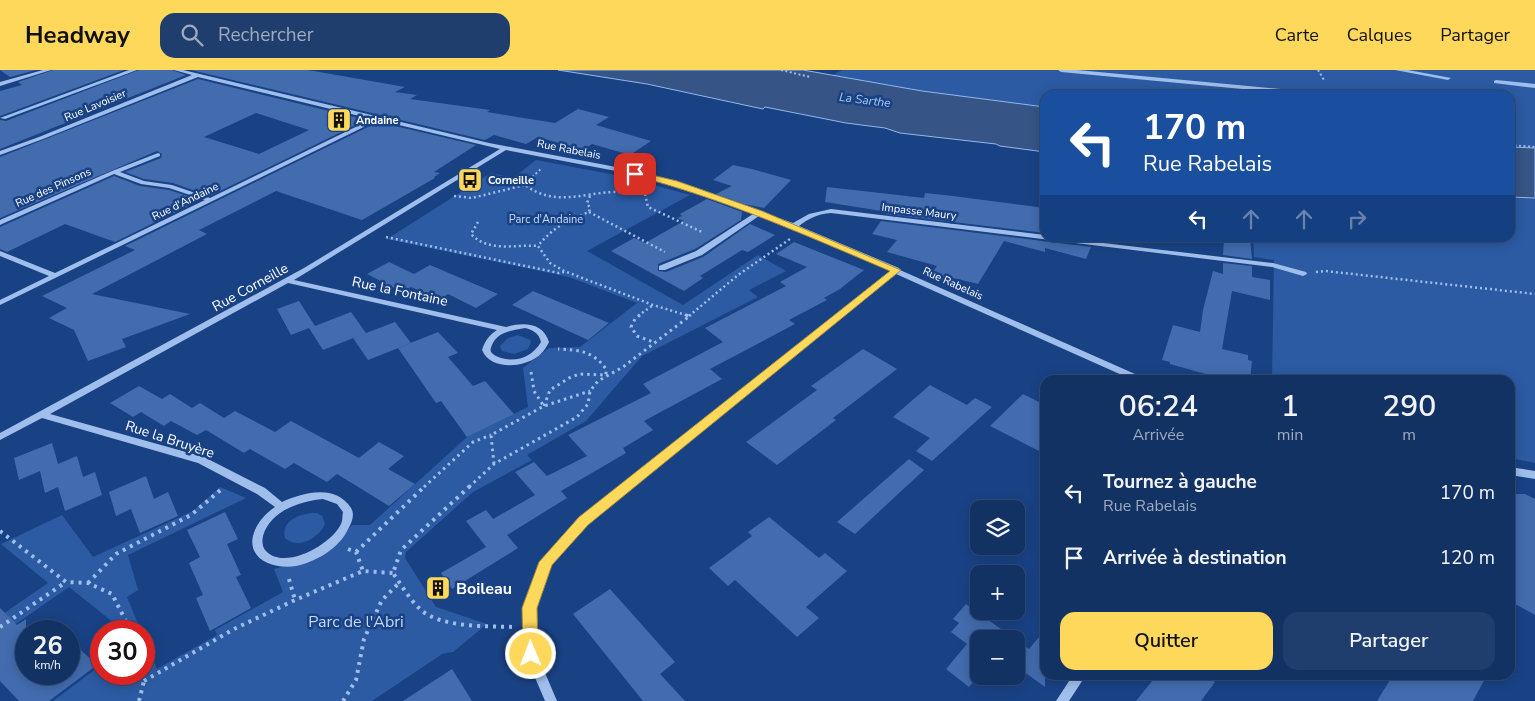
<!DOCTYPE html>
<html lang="fr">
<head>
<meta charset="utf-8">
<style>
	:root { --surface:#133264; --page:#203e6d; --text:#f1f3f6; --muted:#9daabf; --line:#324d78; --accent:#fed85b }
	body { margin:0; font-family:"Nunito Sans",sans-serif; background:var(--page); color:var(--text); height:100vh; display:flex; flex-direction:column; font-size:19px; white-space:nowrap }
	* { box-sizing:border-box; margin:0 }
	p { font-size:16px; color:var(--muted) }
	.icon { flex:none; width:28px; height:28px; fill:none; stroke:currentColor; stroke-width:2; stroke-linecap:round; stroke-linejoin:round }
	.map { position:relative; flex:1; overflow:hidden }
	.sheet { position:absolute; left:1040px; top:305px; width:475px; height:305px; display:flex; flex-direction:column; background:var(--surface); border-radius:15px; box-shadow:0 2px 12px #0003,0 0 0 1px var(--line) }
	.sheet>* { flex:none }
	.hud { position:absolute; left:1040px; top:20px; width:475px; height:152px; border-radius:15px; box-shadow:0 2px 12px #0003,0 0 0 1px var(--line); background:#1a4fa0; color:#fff; overflow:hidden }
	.fabs { position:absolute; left:970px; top:430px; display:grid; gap:10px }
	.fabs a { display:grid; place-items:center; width:55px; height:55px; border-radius:10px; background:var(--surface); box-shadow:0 2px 12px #0003,0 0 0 1px var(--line); font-size:25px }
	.speed { position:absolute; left:15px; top:550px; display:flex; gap:10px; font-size:25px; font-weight:700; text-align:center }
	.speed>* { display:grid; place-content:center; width:65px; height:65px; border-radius:50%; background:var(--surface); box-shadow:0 2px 12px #0003,0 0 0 1px var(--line); line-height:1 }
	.speed small { font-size:12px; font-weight:400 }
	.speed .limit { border:8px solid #d22; background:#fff; color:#111 }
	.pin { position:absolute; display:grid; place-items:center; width:42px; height:42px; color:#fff; margin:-21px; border-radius:10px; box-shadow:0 2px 8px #0006 }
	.me { position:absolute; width:55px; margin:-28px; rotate:359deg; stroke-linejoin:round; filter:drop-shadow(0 0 4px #0008) }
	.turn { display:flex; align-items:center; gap:18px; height:105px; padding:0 20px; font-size:22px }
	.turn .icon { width:65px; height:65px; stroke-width:2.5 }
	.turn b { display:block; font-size:35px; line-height:42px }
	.lanes { display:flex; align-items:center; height:48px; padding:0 20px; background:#0003; justify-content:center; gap:25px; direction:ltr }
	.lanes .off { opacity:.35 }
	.eta { display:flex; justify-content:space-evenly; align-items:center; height:85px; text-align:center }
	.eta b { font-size:30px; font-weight:600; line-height:35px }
	.button { display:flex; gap:10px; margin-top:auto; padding:10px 20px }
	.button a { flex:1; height:58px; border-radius:15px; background:var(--accent); color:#111; font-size:20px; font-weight:600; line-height:58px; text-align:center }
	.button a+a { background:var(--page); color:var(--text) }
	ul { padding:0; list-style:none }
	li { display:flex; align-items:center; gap:15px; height:65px; padding:0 20px }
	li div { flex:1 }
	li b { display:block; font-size:19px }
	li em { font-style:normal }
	header { display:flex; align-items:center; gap:30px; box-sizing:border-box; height:70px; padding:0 25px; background:var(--accent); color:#111 }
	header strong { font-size:24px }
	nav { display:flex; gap:28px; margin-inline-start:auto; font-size:18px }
	.search { width:350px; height:45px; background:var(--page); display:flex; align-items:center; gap:12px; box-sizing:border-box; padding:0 18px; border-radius:15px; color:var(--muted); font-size:19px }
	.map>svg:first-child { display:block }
</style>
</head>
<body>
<header>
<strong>Headway</strong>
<div class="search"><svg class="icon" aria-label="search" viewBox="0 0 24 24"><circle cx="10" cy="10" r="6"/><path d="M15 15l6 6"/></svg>Rechercher</div>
<nav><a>Carte</a><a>Calques</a><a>Partager</a></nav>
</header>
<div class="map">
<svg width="1535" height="631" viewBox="0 0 1535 631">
	<rect width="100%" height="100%" fill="#194285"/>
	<path fill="#2c5ba3" d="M 842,0 L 1535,0 L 1535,78 L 1510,77 L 1510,25 L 1045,25 L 1045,37 L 922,21 L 831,6 Z
		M 536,90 L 621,106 L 690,125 L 587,181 L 683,235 L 758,185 L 786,201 L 749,220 L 758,227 L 642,286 L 586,351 L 527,385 L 532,390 L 473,422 L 406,482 L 405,488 L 436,537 L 487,554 L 453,582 L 442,584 L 372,631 L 53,631 L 101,595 L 101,604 L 144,604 L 144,567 L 157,599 L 217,565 L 215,560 L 283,522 L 274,499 L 292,494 L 331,477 L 352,455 L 370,455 L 467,367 L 528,337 L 523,298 L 549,278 L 580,277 L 637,233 L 569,207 L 387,169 L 491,103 L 513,108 Z
		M 1510,127 L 1535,128 L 1535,393 L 1510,388 L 1510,310 L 1272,310 L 1274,190 L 1254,187 L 1253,168 L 1510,168 Z
		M 518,265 L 530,270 L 531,272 L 528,279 L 514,284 L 502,281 L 500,276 L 508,268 Z
		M 220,417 L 246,428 L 128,485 L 138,520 L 127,527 L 141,561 L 124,561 L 69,517 L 0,565 L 0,546 L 48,513 L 1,474 L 62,445 L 93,487 L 193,441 Z
		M 317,443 L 322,446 L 325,454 C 319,468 298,480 285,468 C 280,450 303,442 317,443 Z"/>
	<path fill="#365485" stroke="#92b8ee" d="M 558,0 L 803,0 L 922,21 L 1045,37 L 1045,82 L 1000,76 L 996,74 L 900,63 L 885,58 L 846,53 L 765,37 L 763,39 L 647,14 Z
		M 1510,77 L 1535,78 L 1535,128 L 1510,127 Z"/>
	<path fill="#426cae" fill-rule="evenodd" d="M 0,0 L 36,0 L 10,7 Z
		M 53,0 L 124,0 L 0,46 L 0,21 L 22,15 L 18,12 Z
		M 139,0 L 172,0 L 186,5 L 0,79 L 0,50 L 6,51 Z
		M 191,0 L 308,0 L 405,17 L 395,22 L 417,25 L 410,29 L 490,40 L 487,42 L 555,53 L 578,39 L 609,47 L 596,55 L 651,71 L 630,85 L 592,74 L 583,80 L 538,67 L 526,74 L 494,65 L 485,70 Z
		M 198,9 L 366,50 L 210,126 L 173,113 L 144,109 L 125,102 L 161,88 L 162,84 L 157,81 L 0,148 L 0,87 ZM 256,43 L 309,60 L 259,84 L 204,67 Z
		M 378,52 L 476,75 L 434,102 L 440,103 L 434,107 L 435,108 L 362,150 L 276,121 L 199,160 L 207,164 L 92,224 L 190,244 L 122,269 L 126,277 L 88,291 L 74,260 L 49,248 L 67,238 L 42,226 L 135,180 L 125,176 Z
		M 733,95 L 752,99 L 791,110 L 764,138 L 744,134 L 716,124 L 732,116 L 713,110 Z
		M 114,106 L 140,116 L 169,120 L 200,130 L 115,172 L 65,154 L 7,182 L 0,179 L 0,157 Z
		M 827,117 L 924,128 L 925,123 L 953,126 L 1045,138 L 1045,163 L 886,144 L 888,142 L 825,132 Z
		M 707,129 L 742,142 L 741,150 L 695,179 L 658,194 L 658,201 L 666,202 L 703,187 L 750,154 L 775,165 L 748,182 L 742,180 L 700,206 L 703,208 L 684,221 L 611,181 L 634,168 L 645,173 L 684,151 L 677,148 L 682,146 L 680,144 Z
		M 881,151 L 1091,177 L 1086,189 L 1045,178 L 1045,182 L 1004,171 L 978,214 L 932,203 L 937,196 L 887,182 L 897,170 L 872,164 Z
		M 1224,168 L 1250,168 L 1252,189 L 1223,185 Z
		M 794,172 L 864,200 L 840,219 L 824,228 L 827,230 L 789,250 L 795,254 L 710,299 L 722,309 L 644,351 L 653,360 L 623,378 L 626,383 L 561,421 L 567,428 L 507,465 L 518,478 L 452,519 L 441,503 L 486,477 L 466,451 L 486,440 L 493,449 L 535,425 L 515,402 L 534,392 L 547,406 L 587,386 L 568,365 L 651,323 L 643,314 L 723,272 L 705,258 L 786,216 L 780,212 L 807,197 L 776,184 Z
		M 389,192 L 414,204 L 430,195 L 498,224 L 476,238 L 448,224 L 439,230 L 411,217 L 402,222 L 367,204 Z
		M 1223,193 L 1252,196 L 1252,207 L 1270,210 L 1270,230 L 1232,221 L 1222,279 L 1248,285 L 1248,290 L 1252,291 L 1250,310 L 1227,310 L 1170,294 L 1170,292 L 1162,290 L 1173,255 L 1200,262 L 1203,240 L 1213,201 L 1223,204 Z
		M 533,221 L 609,253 L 588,270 L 512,235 Z
		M 299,231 L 315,256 L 351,242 L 366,263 L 323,280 L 309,258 L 291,265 L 277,239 Z
		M 395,252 L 411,273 L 368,290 L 353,268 Z
		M 438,262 L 458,283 L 448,287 L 473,316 L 485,311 L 514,344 L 467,367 L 441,331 L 436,333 L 398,278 Z
		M 863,279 L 897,299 L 833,348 L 836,350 L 777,395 L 746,372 L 817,320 L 811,316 Z
		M 930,315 L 967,335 L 975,328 L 992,337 L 932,391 L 916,381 L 930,368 L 893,347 Z
		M 139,316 L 162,329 L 170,324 L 192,338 L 200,333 L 224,348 L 235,341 L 275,362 L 291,351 L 359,388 L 379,372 L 404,386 L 388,399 L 415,414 L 389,436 L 337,404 L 327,412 L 294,393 L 285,399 L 250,379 L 244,383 L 206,360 L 197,365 L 171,351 L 164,356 L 141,342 L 133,347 L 110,333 Z
		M 1023,324 L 1045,335 L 1045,384 L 990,356 Z
		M 52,373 L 58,394 L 77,386 L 83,407 L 95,402 L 102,425 L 65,441 L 58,417 L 45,423 L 40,401 L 19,410 L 14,388 Z
		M 909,389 L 924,400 L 855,464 L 837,452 Z
		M 146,406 L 154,429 L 168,422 L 178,446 L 140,463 L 131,439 L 116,446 L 109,422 Z
		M 1516,424 L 1525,424 L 1535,429 L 1535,545 L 1510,531 L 1510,434 Z
		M 225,442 L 238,469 L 227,474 L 241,505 L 236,507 L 251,538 L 210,561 L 196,528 L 203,525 L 189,493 L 200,487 L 187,460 Z
		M 769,447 L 819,488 L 825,483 L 847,501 L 806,537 L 819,548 L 797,567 L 735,510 L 728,516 L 709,498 L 752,466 L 748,462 Z
		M 610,519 L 675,592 L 660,604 L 685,631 L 643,631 L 573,544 Z
		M 966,534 L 1015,569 L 979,569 L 979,605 L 969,617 L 946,599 L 967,574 L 951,562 L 959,553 L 953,549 Z
		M 0,538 L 17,555 L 26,549 L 26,604 L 69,604 L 69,569 L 97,595 L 49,631 L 19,631 L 0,611 Z
		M 1045,560 L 1045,617 L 1016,596 L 1016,570 L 1029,579 Z
		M 452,599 L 472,631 L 403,631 Z
		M 1157,605 L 1205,605 L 1215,612 L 1201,631 L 1136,631 Z
		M 1393,605 L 1487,605 L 1473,631 L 1377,631 Z"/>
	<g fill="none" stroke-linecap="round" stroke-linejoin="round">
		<path stroke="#9fbeec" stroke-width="2" stroke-dasharray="2 2.5" stroke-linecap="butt" d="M 781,0 L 810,7
			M 1318,0 L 1324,10
			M 1510,75 L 1535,77
			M 529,110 L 542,98"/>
		<path stroke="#9fbeec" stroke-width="2.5" stroke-dasharray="2 3" stroke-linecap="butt" d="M 530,108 L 525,115 C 555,137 581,123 615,122 C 627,122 638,124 650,122
			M 645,124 L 648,137 L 702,162
			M 454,126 L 472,128 L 525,115
			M 590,126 L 587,133 L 590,138 L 589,142 C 568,150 552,158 538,176 L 550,193 L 564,201 L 653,235 L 689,246
			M 589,142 L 665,182
			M 478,152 L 471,164 C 489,183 515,174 538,176
			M 386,167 L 559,203 L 564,202
			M 1316,202 L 1325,201 L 1535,224
			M 638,246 L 653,235
			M 689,246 L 738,205 L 790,169"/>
		<path stroke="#9fbeec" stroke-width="3" stroke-dasharray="2.5 4" stroke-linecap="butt" d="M 640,245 L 635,249 L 631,257 L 637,266 L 656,273
			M 686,245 L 689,246
			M 531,302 L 534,321 L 543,335
			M 544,336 L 550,320 L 569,308 L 579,304 L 606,305 L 606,299 C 593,281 579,280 558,279
			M 494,394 L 491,365 L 544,336 L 590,321
			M 424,417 L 473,372 L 491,365
			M 469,417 L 494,394 L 577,347 L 588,334 L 590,321 L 598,311 L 623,297 L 691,245"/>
		<path stroke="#9fbeec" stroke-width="4" stroke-dasharray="3 5" stroke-linecap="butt" d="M 470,416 L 401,480 L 393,503 C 402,516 410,530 421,540 C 442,558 487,556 513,557
			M 0,461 L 66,512 L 88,513 L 112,524 L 131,561
			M 348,479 L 356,482 L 363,501
			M 356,482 L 425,416
			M 289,509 L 295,530
			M 88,513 L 116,484 L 191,445 L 223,418
			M 0,557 L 66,512
			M 144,611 L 234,559 L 295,530 L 363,501 L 393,503
			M 139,631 L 144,611 L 142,604
			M 343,631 L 356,610 L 364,569 L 382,530 L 400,512"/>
		<path fill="#9fbeec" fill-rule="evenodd" d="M 43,0 L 51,0 L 0,16 L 0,12 Z
			M 129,0 L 137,0 L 5,49 L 0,48 Z
			M 174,0 L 183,0 L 489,73 L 616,97 L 676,112 L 793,153 L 809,144 L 831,139 L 1045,165 L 1045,168 L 1061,168 L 1273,193 L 1306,202 L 1307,204 L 1303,206 L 1272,197 L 831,143 C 818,144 809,148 799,156 L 899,198 L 900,200 L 1144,308 L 1145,310 L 1133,310 L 896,204 L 587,454 L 551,494 L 536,538 L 537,584 L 557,631 L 545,631 L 525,584 L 524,538 L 542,489 L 579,448 L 890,201 L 792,157 L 759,146 L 702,185 L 665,200 L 659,200 L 659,196 L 696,181 L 753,144 L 672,114 L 616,101 L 506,80 L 294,210 L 506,257 C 523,252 543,252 549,272 C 546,278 543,283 537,287 C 522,298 490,300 482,280 C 485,271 489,265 497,260 L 288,213 L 50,344 L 204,387 L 265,418 L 282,432 C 304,422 336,414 351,438 C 356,446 350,456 346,463 C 336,480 315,492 296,496 C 273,500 243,488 255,460 C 259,451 266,443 275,437 L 257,424 L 198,393 L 42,348 L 0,370 L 0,363 L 304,198 L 500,79 L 378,50 L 0,235 L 0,230 L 49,206 L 0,186 L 0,181 L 55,203 L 205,130 L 169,118 L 141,114 L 114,104 L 2,154 L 0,155 L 0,150 L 112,101 L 158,83 L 160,84 L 160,86 L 120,102 L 144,111 L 172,115 L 210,128 L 372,49 L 198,7 L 43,69 L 0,85 L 0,81 L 39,67 L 192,5 ZM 525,258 C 533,260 539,263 541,272 C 533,286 517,293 501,288 C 498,287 493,285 491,282 C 490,280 491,277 492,275 C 497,262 513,260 525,258 ZM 323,429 L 337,434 L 343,442 C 342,446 343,450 341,454 C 332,474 285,501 266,481 C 262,477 262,471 263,466 C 270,441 300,431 323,429 Z
			M 1058,0 L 1077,0 L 1323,23 L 1326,25 L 1306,25 L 1061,2 Z
			M 1395,0 L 1408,0 L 1451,8 L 1448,10 Z
			M 1496,10 L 1535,14 L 1535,18 L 1494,13 L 1494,11 Z
			M 1510,397 L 1535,401 L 1535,409 L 1510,405 Z
			M 1073,605 L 1086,605 L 1069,631 L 1056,631 Z"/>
	</g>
	<path fill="#fed85b" stroke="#a58c3b" d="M 635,101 L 677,111 L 762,141 L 901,200 L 588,455 L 552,495 L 537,538 L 538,584 L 536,589 L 531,591 L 525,589 L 523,584 L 522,538 L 539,492 L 579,447 L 890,201 C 805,165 722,128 632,105 L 631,104 Z"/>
	<defs>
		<symbol id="building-square" viewBox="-11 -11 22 22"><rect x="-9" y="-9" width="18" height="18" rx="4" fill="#fed85b" stroke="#194285"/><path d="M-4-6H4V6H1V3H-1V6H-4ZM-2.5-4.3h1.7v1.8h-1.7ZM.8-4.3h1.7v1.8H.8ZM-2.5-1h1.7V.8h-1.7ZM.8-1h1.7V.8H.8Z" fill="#111"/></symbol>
		<symbol id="bus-square" viewBox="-11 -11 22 22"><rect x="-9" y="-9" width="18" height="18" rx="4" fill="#fed85b" stroke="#194285"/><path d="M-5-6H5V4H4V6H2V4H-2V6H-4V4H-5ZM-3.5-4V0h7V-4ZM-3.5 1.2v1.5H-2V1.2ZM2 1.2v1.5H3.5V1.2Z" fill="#111"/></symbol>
	</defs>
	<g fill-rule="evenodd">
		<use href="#building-square" x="325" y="36" width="28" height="28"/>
		<use href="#bus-square" x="456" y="96" width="28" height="28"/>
		<use href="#building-square" x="424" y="504" width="28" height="28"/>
	</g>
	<g text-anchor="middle" stroke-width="5" stroke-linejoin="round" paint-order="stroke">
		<g font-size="11" fill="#fff" stroke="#194285">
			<text transform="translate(95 35) rotate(-23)" y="4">Rue Lavoisier</text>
			<text transform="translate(569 79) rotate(11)" y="4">Rue Rabelais</text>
			<text transform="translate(53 117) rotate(-24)" y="4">Rue des Pinsons</text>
			<text transform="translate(185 131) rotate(-26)" y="4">Rue d'Andaine</text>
			<text transform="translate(919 141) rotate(7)" y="4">Impasse Maury</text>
			<text transform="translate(953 213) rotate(24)" y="4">Rue Rabelais</text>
		</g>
		<g font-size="11" font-weight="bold" fill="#fff" stroke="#194285" text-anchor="start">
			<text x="356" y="54">Andaine</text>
			<text x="488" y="114">Corneille</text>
		</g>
		<g font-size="11" fill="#c4d9f9" stroke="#194285">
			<text x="546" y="153">Parc d'Andaine</text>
		</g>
		<g font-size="12" font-style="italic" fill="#abc8f3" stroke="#194285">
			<text transform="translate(865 30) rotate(7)" y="4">La Sarthe</text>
		</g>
		<g font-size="14" fill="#fff" stroke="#194285">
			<text transform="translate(250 217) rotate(-29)" y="5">Rue Corneille</text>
			<text transform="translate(400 221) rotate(12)" y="5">Rue la Fontaine</text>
			<text transform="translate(170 369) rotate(18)" y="5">Rue la Bruyère</text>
		</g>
		<g font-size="16" font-weight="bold" fill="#fff" stroke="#194285" text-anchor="start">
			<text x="456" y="524">Boileau</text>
		</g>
		<g font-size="16" fill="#c4d9f9" stroke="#194285">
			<text x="356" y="557">Parc de l'Abri</text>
		</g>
	</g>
</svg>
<div class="fabs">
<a><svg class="icon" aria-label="layers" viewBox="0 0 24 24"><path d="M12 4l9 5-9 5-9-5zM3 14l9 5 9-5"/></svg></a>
<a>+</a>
<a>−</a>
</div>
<div class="speed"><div>26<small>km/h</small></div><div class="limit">30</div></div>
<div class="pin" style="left:635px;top:104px;background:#d93025"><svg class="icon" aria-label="arrive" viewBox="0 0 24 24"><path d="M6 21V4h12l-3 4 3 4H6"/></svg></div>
<svg class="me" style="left:531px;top:584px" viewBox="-20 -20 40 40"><circle r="17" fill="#fed85b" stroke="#fff" stroke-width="3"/><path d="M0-11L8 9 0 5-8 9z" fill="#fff"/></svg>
<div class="hud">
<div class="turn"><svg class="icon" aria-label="left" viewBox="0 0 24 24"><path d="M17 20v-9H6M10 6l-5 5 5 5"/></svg><div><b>170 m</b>Rue Rabelais</div></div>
<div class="lanes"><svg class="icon" aria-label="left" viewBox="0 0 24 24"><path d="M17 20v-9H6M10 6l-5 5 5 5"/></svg><svg class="icon off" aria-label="ahead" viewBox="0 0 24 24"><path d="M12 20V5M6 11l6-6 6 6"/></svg><svg class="icon off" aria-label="ahead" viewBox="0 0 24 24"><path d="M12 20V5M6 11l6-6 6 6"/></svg><svg class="icon off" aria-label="right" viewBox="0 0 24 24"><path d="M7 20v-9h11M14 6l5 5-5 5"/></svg></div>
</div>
<section class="sheet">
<div class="eta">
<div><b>06:24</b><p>Arrivée</p></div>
<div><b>1</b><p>min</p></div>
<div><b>290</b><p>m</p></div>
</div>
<ul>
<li><svg class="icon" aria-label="left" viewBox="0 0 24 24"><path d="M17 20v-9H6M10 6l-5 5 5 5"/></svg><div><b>Tournez à gauche</b><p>Rue Rabelais</p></div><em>170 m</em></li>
<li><svg class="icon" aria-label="arrive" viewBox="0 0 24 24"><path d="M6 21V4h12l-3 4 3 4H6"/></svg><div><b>Arrivée à destination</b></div><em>120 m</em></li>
</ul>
<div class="button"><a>Quitter</a><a>Partager</a></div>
</section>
</div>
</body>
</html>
